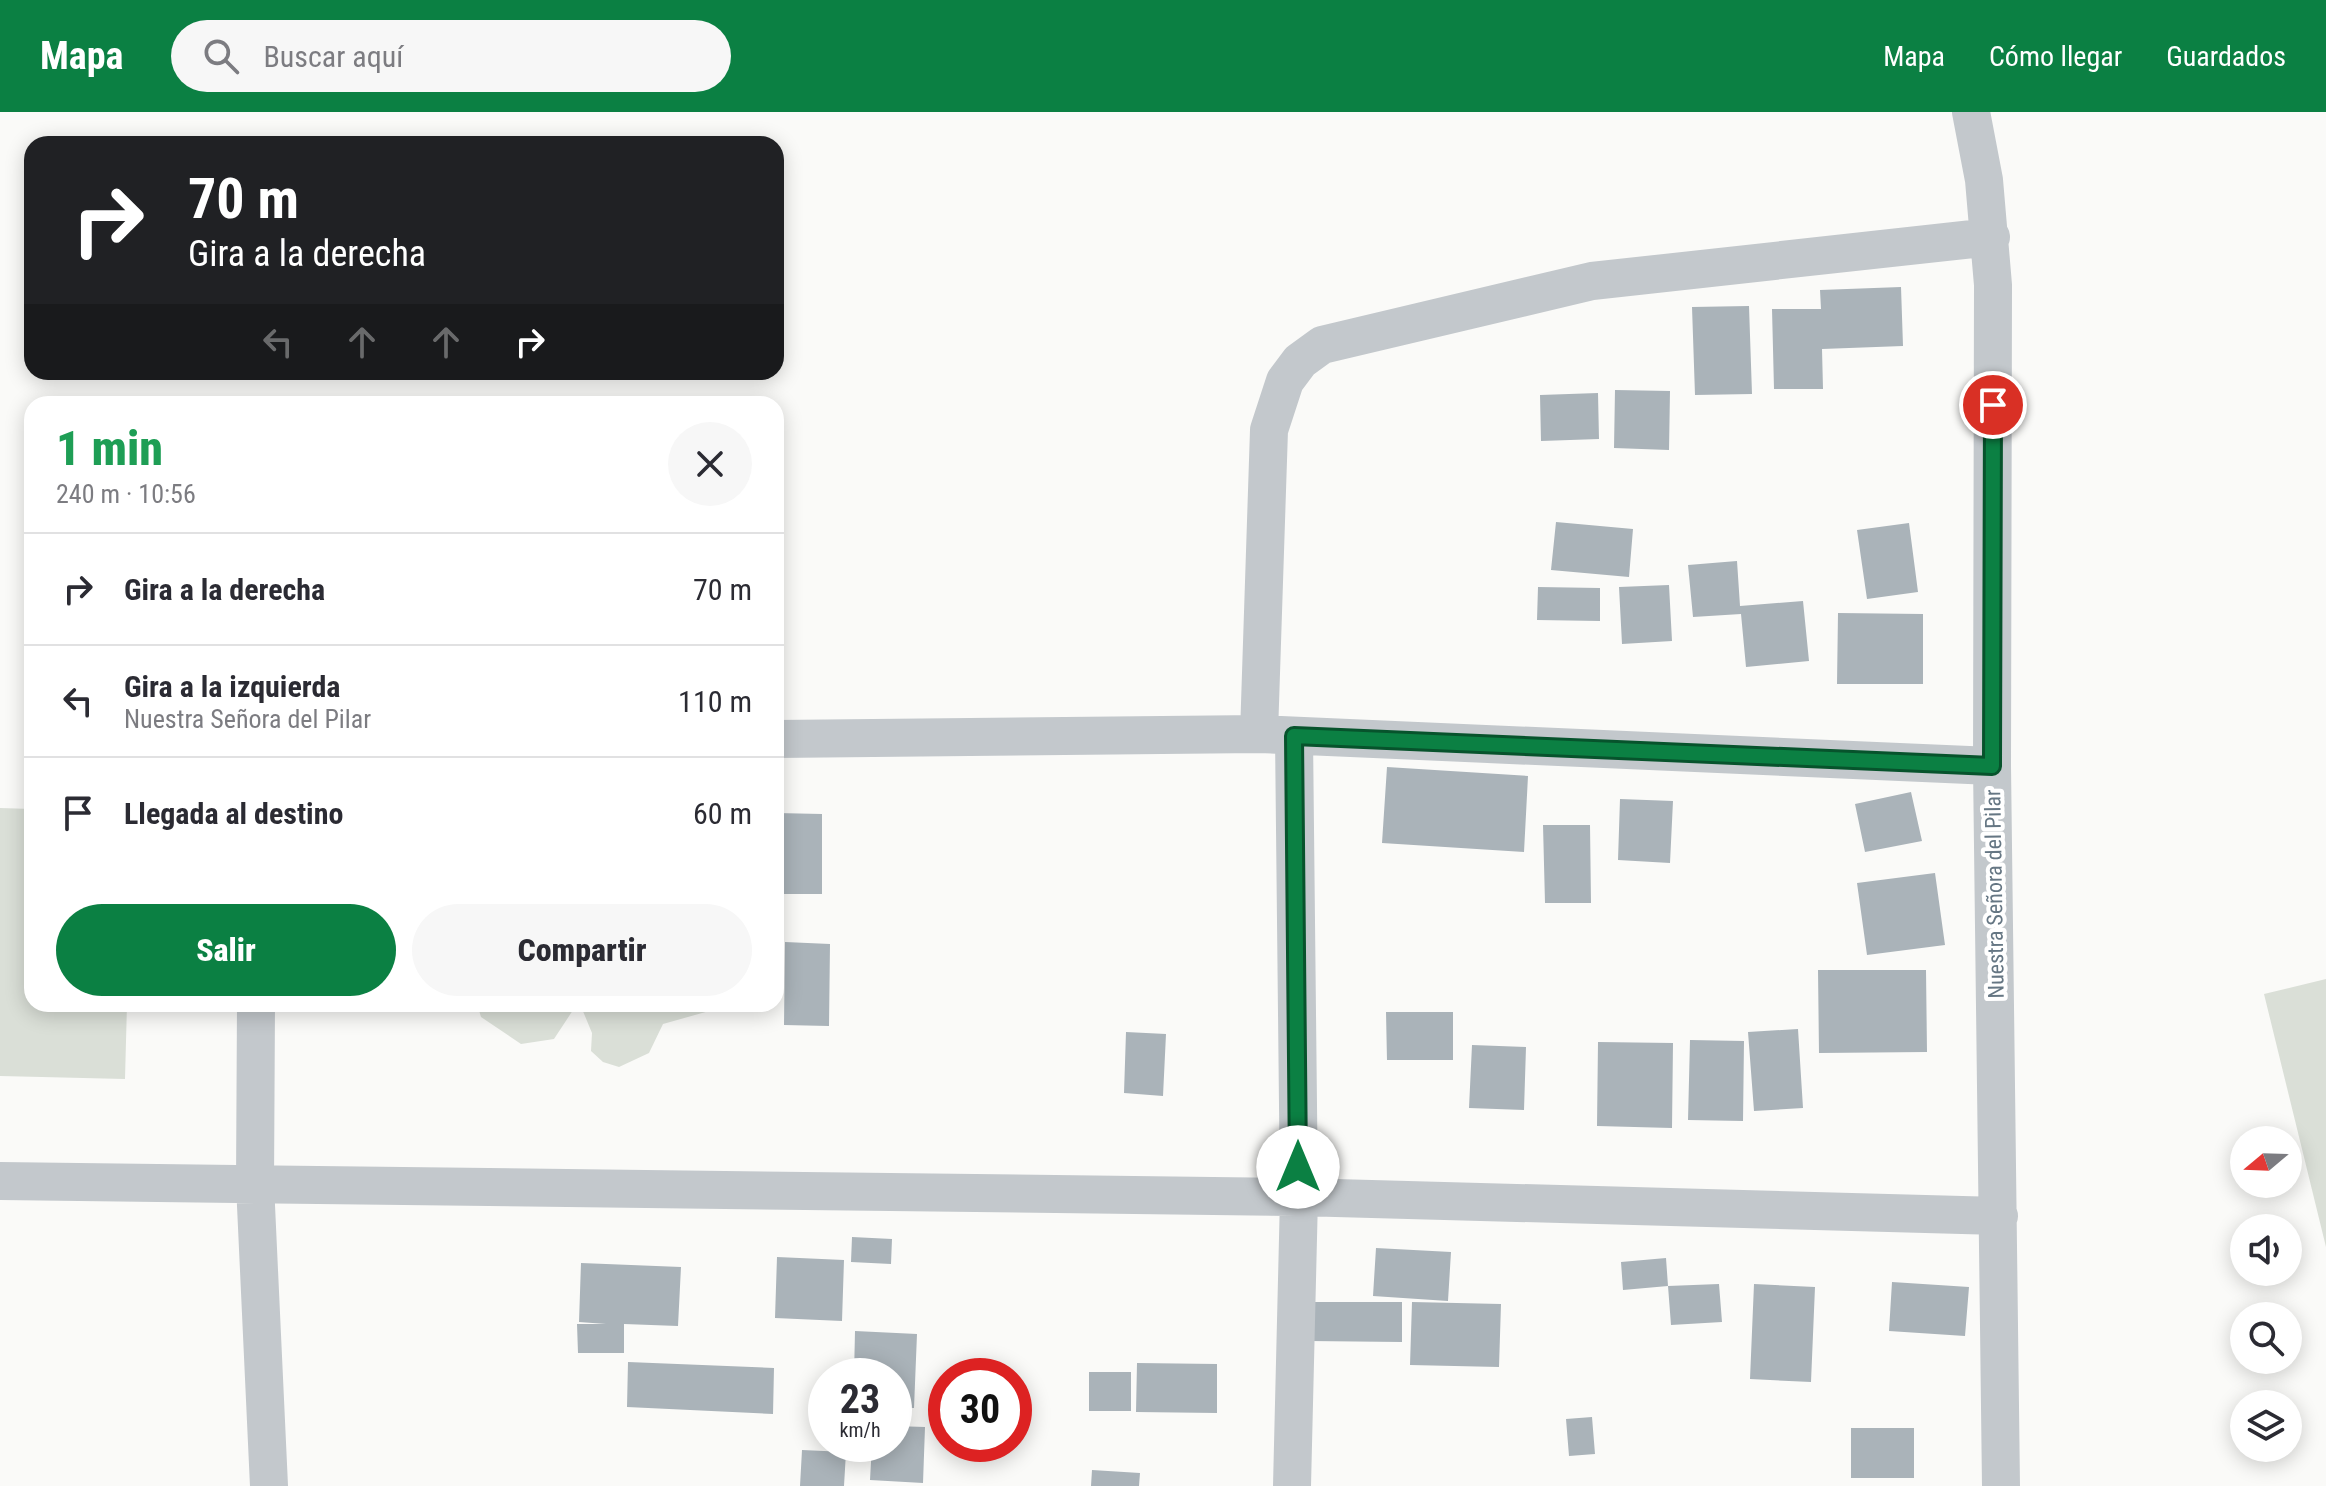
<!DOCTYPE html>
<html lang="es">
<head>
<meta charset="utf-8">
<style>
	:root { --surface:#fff; --page:#f7f7f7; --text:#2b2b33; --muted:#7c7c81; --line:#e1e1e2; --accent:#0b8043 }
	body { margin:0; font-family:"Roboto Condensed",sans-serif; background:var(--page); color:var(--text); height:100vh; display:flex; flex-direction:column; font-size:30px; white-space:nowrap }
	* { box-sizing:border-box; margin:0 }
	p { font-size:26px; color:var(--muted) }
	.icon { flex:none; width:44px; height:44px; fill:none; stroke:currentColor; stroke-width:2; stroke-linecap:round; stroke-linejoin:round }
	.map { position:relative; flex:1; overflow:hidden }
	.drawer { position:absolute; left:24px; top:284px; width:760px; height:616px; display:flex; flex-direction:column; background:var(--surface); border-radius:24px; box-shadow:0 4px 20px #0003 }
	.drawer>* { flex:none }
	.guide { position:absolute; left:24px; top:24px; width:760px; height:244px; border-radius:24px; box-shadow:0 4px 20px #0003; background:#202124; color:#fff; overflow:hidden }
	.needle { width:52px; rotate:251deg }
	.controls { position:absolute; left:2230px; top:1014px; display:grid; gap:16px }
	.controls a { display:grid; place-items:center; width:72px; height:72px; border-radius:50%; background:var(--surface); box-shadow:0 4px 20px #0003; font-size:40px }
	.speed { position:absolute; left:808px; top:1246px; display:flex; gap:16px; font-size:40px; font-weight:700; text-align:center }
	.speed>* { display:grid; place-content:center; width:104px; height:104px; border-radius:50%; background:var(--surface); box-shadow:0 4px 20px #0003; line-height:1 }
	.speed small { font-size:20px; font-weight:400 }
	.speed .limit { border:12px solid #d22; background:#fff; color:#111 }
	.pin { position:absolute; display:grid; place-items:center; width:68px; height:68px; color:#fff; margin:-34px; border:4px solid #fff; border-radius:50%; box-shadow:0 2px 8px #0007 }
	.me { position:absolute; width:88px; margin:-44px; rotate:0deg; stroke-linejoin:round; filter:drop-shadow(0 0 6px #0008) }
	.turn { display:flex; align-items:center; gap:28px; height:168px; padding:0 32px; font-size:36px }
	.turn .icon { width:104px; height:104px; stroke-width:2.5 }
	.turn b { display:block; font-size:56px; line-height:68px }
	.lanes { display:flex; align-items:center; height:76px; padding:0 32px; background:#0003; justify-content:center; gap:40px; direction:ltr }
	.lanes .off { opacity:.35 }
	.round { display:grid; place-items:center; flex:none; width:84px; height:84px; border-radius:42px; background:var(--page) }
	.overview { display:flex; align-items:center; justify-content:space-between; height:136px; padding:0 32px }
	h1 { font-size:48px; font-weight:800; line-height:60px; color:#1e9e55 }
	.action { display:flex; gap:16px; margin-top:auto; padding:16px 32px }
	.action a { flex:1; height:92px; border-radius:48px; background:var(--accent); color:#fff; font-size:32px; font-weight:800; line-height:92px; text-align:center }
	.action a+a { background:var(--page); color:var(--text) }
	ul { padding:0; list-style:none }
	li { display:flex; align-items:center; gap:24px; height:112px; padding:0 32px; border-top:2px solid var(--line) }
	li div { flex:1 }
	li b { display:block; font-size:30px }
	li em { font-style:normal }
	header { display:flex; align-items:center; gap:48px; box-sizing:border-box; height:112px; padding:0 40px; background:var(--accent); color:#fff }
	header strong { font-size:38px }
	nav { display:flex; gap:44px; margin-inline-start:auto; font-size:28px }
	.search { width:560px; height:72px; background:var(--page); display:flex; align-items:center; gap:20px; box-sizing:border-box; padding:0 28px; border-radius:44px; color:var(--muted); font-size:30px }
	.map>svg:first-child { display:block }
</style>
</head>
<body>
<header>
<strong>Mapa</strong>
<div class="search"><svg class="icon" aria-label="search" viewBox="0 0 24 24"><circle cx="10" cy="10" r="6"/><path d="M15 15l6 6"/></svg>Buscar aquí</div>
<nav><a>Mapa</a><a>Cómo llegar</a><a>Guardados</a></nav>
</header>
<div class="map">
<svg width="2326" height="1374" viewBox="0 0 2326 1374">
	<rect width="100%" height="100%" fill="#fafaf8"/>
	<path fill="#dadfd7" d="M 0,696 L 32,697 L 32,892 L 127,892 L 125,967 L 0,964 Z
		M 2326,867 L 2326,1135 L 2264,882 Z
		M 477,892 L 577,892 L 554,927 L 521,932 L 481,905 Z
		M 580,892 L 727,892 L 727,894 L 663,912 L 649,941 L 619,955 L 603,950 L 591,939 L 592,921 Z"/>
	<path fill="#aab3b9" d="M 1901,175 L 1903,234 L 1822,237 L 1823,277 L 1774,277 L 1772,197 L 1821,197 L 1820,178 Z
		M 1749,194 L 1752,282 L 1695,283 L 1692,195 Z
		M 1615,278 L 1670,279 L 1669,338 L 1614,336 Z
		M 1598,281 L 1599,327 L 1541,329 L 1540,283 Z
		M 1556,410 L 1633,417 L 1629,465 L 1551,458 Z
		M 1909,411 L 1918,480 L 1867,487 L 1857,418 Z
		M 1737,449 L 1740,494 L 1803,489 L 1809,549 L 1746,555 L 1741,502 L 1693,505 L 1688,453 Z
		M 1669,473 L 1672,529 L 1622,532 L 1619,475 Z
		M 1538,475 L 1600,476 L 1600,509 L 1537,508 Z
		M 1838,501 L 1923,502 L 1923,572 L 1837,572 Z
		M 1387,655 L 1528,664 L 1524,740 L 1382,731 Z
		M 1911,680 L 1922,729 L 1865,740 L 1855,692 Z
		M 1620,687 L 1673,689 L 1670,751 L 1618,748 Z
		M 776,701 L 822,702 L 822,782 L 776,782 Z
		M 1543,713 L 1590,713 L 1591,791 L 1545,791 Z
		M 1935,761 L 1945,833 L 1867,843 L 1857,771 Z
		M 785,830 L 830,832 L 829,914 L 784,913 Z
		M 1818,858 L 1926,858 L 1927,940 L 1819,941 Z
		M 1386,900 L 1453,900 L 1453,948 L 1387,948 Z
		M 1798,917 L 1803,996 L 1754,999 L 1748,920 Z
		M 1126,920 L 1166,922 L 1163,984 L 1124,981 Z
		M 1690,928 L 1744,929 L 1743,1009 L 1688,1008 Z
		M 1598,930 L 1673,931 L 1672,1016 L 1597,1014 Z
		M 1472,933 L 1526,935 L 1524,998 L 1469,996 Z
		M 852,1125 L 892,1127 L 891,1152 L 851,1150 Z
		M 1376,1136 L 1451,1140 L 1448,1189 L 1373,1184 Z
		M 777,1145 L 844,1148 L 842,1209 L 775,1206 Z
		M 1666,1146 L 1668,1174 L 1623,1178 L 1621,1150 Z
		M 581,1151 L 681,1155 L 678,1214 L 624,1212 L 624,1241 L 578,1241 L 577,1212 L 606,1212 L 579,1210 Z
		M 1892,1170 L 1969,1175 L 1965,1224 L 1889,1219 Z
		M 1719,1172 L 1722,1210 L 1671,1213 L 1668,1174 Z
		M 1754,1172 L 1815,1175 L 1811,1270 L 1750,1267 Z
		M 1309,1190 L 1402,1190 L 1402,1230 L 1309,1229 Z
		M 1412,1190 L 1501,1192 L 1499,1255 L 1410,1253 Z
		M 855,1219 L 917,1222 L 914,1296 L 894,1295 L 894,1264 L 854,1264 Z
		M 628,1250 L 774,1256 L 773,1302 L 627,1295 Z
		M 1137,1251 L 1217,1252 L 1217,1301 L 1136,1300 Z
		M 1089,1260 L 1131,1260 L 1131,1299 L 1089,1299 Z
		M 1592,1305 L 1595,1342 L 1569,1344 L 1566,1307 Z
		M 894,1314 L 925,1315 L 923,1371 L 870,1368 L 872,1332 L 894,1332 Z
		M 1851,1316 L 1914,1316 L 1914,1366 L 1851,1366 Z
		M 802,1338 L 846,1340 L 844,1374 L 800,1374 Z
		M 1092,1358 L 1140,1361 L 1139,1374 L 1091,1374 Z"/>
	<g fill="none" stroke-linecap="round" stroke-linejoin="round">
		<path stroke="#c3c8cc" stroke-width="38" d="M 1971,0 L 1984,68 L 1993,173 L 1992,654 L 2001,1374
			M 1259,622 L 1269,318 L 1285,269 L 1300,249 L 1322,233 L 1592,169 L 1991,125
			M 776,627 L 1259,622 L 1992,654
			M 256,892 L 255,1072 L 269,1374
			M 0,1069 L 1299,1085 L 1999,1104
			M 1292,1374 L 1299,1085 L 1294,624"/>
	</g>
	<g fill="none" stroke-linecap="round" stroke-linejoin="round">
		<defs>
			<path id="route" d="M 1298,1055 L 1294,624 L 1992,654 L 1993,293"/>
		</defs>
		<use href="#route" stroke="#07532c" stroke-width="20"/>
		<use href="#route" stroke="#0b8043" stroke-width="14"/>
	</g>
	<g text-anchor="middle" stroke-width="8" stroke-linejoin="round" paint-order="stroke">
		<g font-size="22" fill="#657683" stroke="#fff">
			<text transform="translate(1994 782) rotate(-91)" y="8">Nuestra Señora del Pilar</text>
		</g>
	</g>
</svg>
<div class="controls">
<a><svg class="needle" viewBox="-14 -14 28 28"><path d="M0-13l5 13h-10z" fill="#e53935"/><path d="M0 13l5-13h-10z" fill="#7c7c81"/></svg></a>
<a><svg class="icon" aria-label="sound" viewBox="0 0 24 24"><path d="M4 9h4l5-4v14l-5-4H4zM17 9q2 3 0 6"/></svg></a>
<a><svg class="icon" aria-label="search" viewBox="0 0 24 24"><circle cx="10" cy="10" r="6"/><path d="M15 15l6 6"/></svg></a>
<a><svg class="icon" aria-label="layers" viewBox="0 0 24 24"><path d="M12 4l9 5-9 5-9-5zM3 14l9 5 9-5"/></svg></a>
</div>
<div class="speed"><div>23<small>km/h</small></div><div class="limit">30</div></div>
<div class="pin" style="left:1993px;top:293px;background:#d93025"><svg class="icon" aria-label="arrive" viewBox="0 0 24 24"><path d="M6 21V4h12l-3 4 3 4H6"/></svg></div>
<svg class="me" style="left:1298px;top:1055px" viewBox="-20 -20 40 40"><circle r="19" fill="#fff"/><path d="M0-13L10 11 0 6-10 11z" fill="#0b8043"/></svg>
<div class="guide">
<div class="turn"><svg class="icon" aria-label="right" viewBox="0 0 24 24"><path d="M7 20v-9h11M14 6l5 5-5 5"/></svg><div><b>70 m</b>Gira a la derecha</div></div>
<div class="lanes"><svg class="icon off" aria-label="left" viewBox="0 0 24 24"><path d="M17 20v-9H6M10 6l-5 5 5 5"/></svg><svg class="icon off" aria-label="ahead" viewBox="0 0 24 24"><path d="M12 20V5M6 11l6-6 6 6"/></svg><svg class="icon off" aria-label="ahead" viewBox="0 0 24 24"><path d="M12 20V5M6 11l6-6 6 6"/></svg><svg class="icon" aria-label="right" viewBox="0 0 24 24"><path d="M7 20v-9h11M14 6l5 5-5 5"/></svg></div>
</div>
<section class="drawer">
<div class="overview"><div><h1>1 min</h1><p>240 m · 10:56</p></div><a class="round"><svg class="icon" aria-label="close" viewBox="0 0 24 24"><path d="M6 6l12 12M18 6L6 18"/></svg></a></div>
<ul>
<li><svg class="icon" aria-label="right" viewBox="0 0 24 24"><path d="M7 20v-9h11M14 6l5 5-5 5"/></svg><div><b>Gira a la derecha</b></div><em>70 m</em></li>
<li><svg class="icon" aria-label="left" viewBox="0 0 24 24"><path d="M17 20v-9H6M10 6l-5 5 5 5"/></svg><div><b>Gira a la izquierda</b><p>Nuestra Señora del Pilar</p></div><em>110 m</em></li>
<li><svg class="icon" aria-label="arrive" viewBox="0 0 24 24"><path d="M6 21V4h12l-3 4 3 4H6"/></svg><div><b>Llegada al destino</b></div><em>60 m</em></li>
</ul>
<div class="action"><a>Salir</a><a>Compartir</a></div>
</section>
</div>
</body>
</html>
